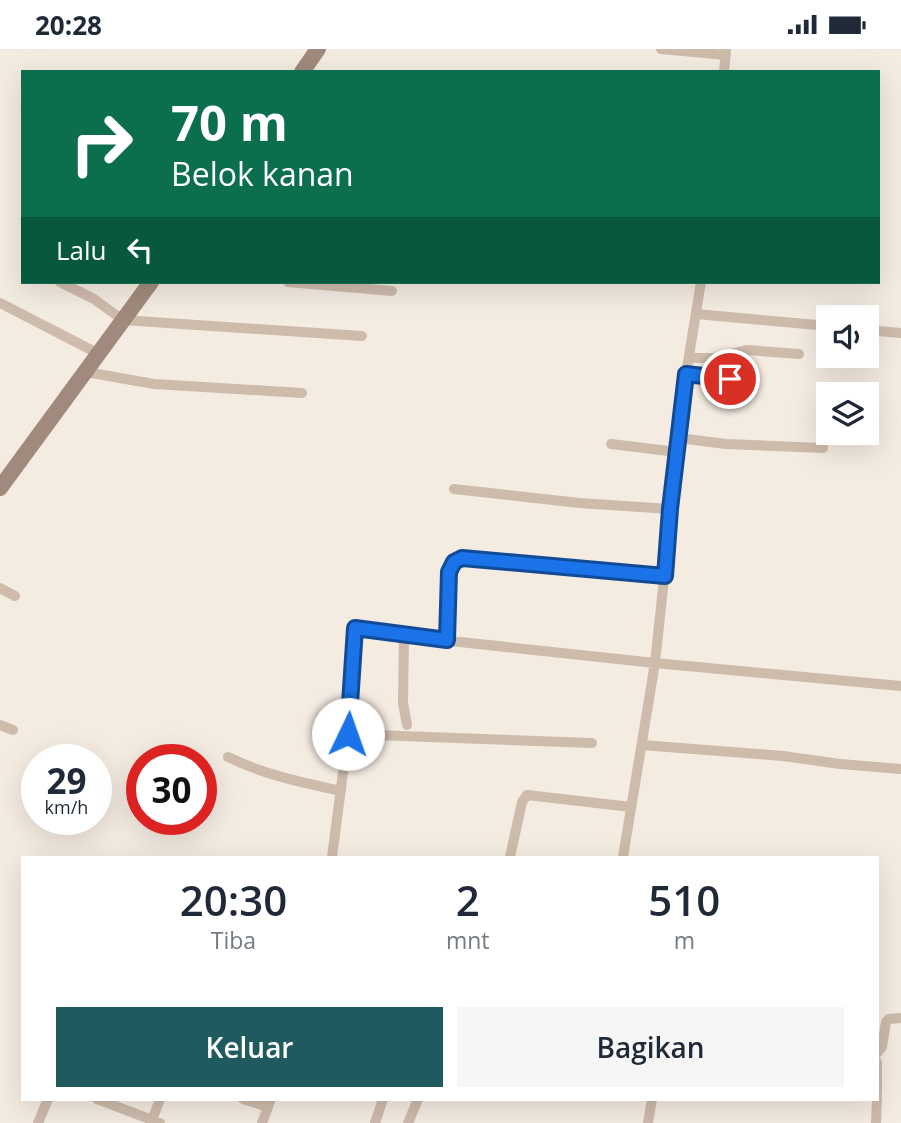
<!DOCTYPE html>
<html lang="id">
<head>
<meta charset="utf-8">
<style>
	:root { --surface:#fff; --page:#f6f6f7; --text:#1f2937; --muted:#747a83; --accent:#1f5a5e }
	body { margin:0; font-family:"Open Sans",sans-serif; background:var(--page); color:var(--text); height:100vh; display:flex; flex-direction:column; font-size:26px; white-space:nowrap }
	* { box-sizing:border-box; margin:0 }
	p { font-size:23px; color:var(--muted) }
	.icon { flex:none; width:38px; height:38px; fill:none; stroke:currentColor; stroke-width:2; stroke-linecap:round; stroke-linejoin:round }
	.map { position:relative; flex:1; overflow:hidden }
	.side { position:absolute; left:21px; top:807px; width:858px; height:245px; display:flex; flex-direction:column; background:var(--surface); border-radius:0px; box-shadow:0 7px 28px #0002 }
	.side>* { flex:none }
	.top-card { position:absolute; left:21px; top:21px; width:859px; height:214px; border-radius:0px; box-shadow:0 7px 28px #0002; background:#0b6e4f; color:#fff; overflow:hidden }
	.controls { position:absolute; left:816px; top:256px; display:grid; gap:14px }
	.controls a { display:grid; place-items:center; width:63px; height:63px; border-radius:0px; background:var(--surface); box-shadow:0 7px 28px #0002; font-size:35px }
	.speed { position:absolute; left:21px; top:695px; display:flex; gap:14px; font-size:35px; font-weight:700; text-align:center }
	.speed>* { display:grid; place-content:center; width:91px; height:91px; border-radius:50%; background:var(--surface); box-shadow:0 7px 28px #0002; line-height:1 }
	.speed small { font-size:18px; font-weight:400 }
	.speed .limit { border:10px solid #d22; background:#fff; color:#111 }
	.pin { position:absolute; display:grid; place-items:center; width:60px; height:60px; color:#fff; margin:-30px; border:4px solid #fff; border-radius:50%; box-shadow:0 2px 7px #0007 }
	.me { position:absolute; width:77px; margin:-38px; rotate:3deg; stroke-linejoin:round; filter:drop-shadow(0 0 5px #0008) }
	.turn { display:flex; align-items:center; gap:24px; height:147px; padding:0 35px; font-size:32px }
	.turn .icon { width:91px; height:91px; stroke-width:2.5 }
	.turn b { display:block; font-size:49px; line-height:60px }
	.then { display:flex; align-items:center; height:66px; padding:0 35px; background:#0003; gap:14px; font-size:26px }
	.eta { display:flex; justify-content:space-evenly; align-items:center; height:119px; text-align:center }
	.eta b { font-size:42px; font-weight:600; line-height:49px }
	.action { display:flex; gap:14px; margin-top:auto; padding:14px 35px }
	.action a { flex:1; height:80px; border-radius:0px; background:var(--accent); color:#fff; font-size:28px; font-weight:600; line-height:80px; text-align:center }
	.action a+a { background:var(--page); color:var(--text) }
	.status { display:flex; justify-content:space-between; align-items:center; height:49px; padding:0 35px; background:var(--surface); direction:ltr }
	.status svg { height:19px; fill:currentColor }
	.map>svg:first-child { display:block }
</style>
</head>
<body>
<div class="status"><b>20:28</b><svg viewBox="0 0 49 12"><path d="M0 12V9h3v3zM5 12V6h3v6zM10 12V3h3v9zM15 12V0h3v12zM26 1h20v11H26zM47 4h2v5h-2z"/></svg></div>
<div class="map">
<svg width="901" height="1074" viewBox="0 0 901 1074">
	<rect width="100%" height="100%" fill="#f4ebe1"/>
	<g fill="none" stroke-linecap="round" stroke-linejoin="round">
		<path stroke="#cdbbac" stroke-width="10" d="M 661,0 L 726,6
			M 724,23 L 726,0
			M 60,233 L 94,250 L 123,271 L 362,287
			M 288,233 L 392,242
			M 0,254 L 99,305
			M 696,265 L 828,277
			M 866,281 L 901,284
			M 689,309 L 715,309 L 746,301 L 799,305
			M 86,323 L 154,335 L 302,344
			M 686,325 L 752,332
			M 679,389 L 726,395 L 823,399
			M 611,395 L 677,403
			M 454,440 L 579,454 L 670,460
			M 0,539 L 15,547
			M 404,587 L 403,654 L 407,676
			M 447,591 L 449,523 L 454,513 L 462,509 L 665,527
			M 0,676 L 13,681
			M 348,685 L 592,694
			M 642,696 L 783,707 L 840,715 L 901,720
			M 228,708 C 265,726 300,733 341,742
			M 332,808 L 348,685 L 355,579 L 404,587 L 655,614 L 901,637
			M 510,808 L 522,753 L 527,746 L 631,758
			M 623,808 L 655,614 L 686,325 L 701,233
			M 877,1004 L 882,998 L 886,973 L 889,970 L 901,969
			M 877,1013 L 877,1045
			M 97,1050 L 160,1074
			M 243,1050 L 268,1058
			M 38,1074 L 48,1050
			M 151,1074 L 160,1050
			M 262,1074 L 271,1050
			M 375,1074 L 383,1050
			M 408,1074 L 418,1050
			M 648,1074 L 652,1050
			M 876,1074 L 877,1050"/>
		<path stroke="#a18a7d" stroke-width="16" d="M 302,23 L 318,0
			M 0,439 L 151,233"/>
	</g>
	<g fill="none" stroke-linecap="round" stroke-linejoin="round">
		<defs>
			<path id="route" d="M 348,685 L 355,579 L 447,591 L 449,523 L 454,513 L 462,509 L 665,527 L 670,460 L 686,325 L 730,330"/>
		</defs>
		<use href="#route" stroke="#114b97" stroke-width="18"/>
		<use href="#route" stroke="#1a73e8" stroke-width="12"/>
	</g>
</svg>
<div class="controls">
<a><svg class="icon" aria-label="sound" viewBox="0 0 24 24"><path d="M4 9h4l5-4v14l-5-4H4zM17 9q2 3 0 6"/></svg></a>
<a><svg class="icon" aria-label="layers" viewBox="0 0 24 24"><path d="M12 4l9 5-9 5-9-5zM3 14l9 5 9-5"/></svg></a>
</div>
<div class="speed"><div>29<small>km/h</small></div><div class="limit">30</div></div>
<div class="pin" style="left:730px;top:330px;background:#d93025"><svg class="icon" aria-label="arrive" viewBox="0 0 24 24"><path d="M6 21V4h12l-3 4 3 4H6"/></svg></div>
<svg class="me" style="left:348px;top:685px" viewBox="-20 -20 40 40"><circle r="19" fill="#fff"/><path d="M0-13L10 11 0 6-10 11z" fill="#1a73e8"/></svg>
<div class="top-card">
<div class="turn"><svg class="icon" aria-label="right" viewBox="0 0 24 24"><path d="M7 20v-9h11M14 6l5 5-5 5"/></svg><div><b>70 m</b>Belok kanan</div></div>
<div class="then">Lalu<svg class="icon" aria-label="left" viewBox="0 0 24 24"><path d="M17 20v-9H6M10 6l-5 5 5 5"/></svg></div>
</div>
<section class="side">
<div class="eta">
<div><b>20:30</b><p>Tiba</p></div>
<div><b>2</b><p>mnt</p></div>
<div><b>510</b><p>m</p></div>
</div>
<div class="action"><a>Keluar</a><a>Bagikan</a></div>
</section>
</div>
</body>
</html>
